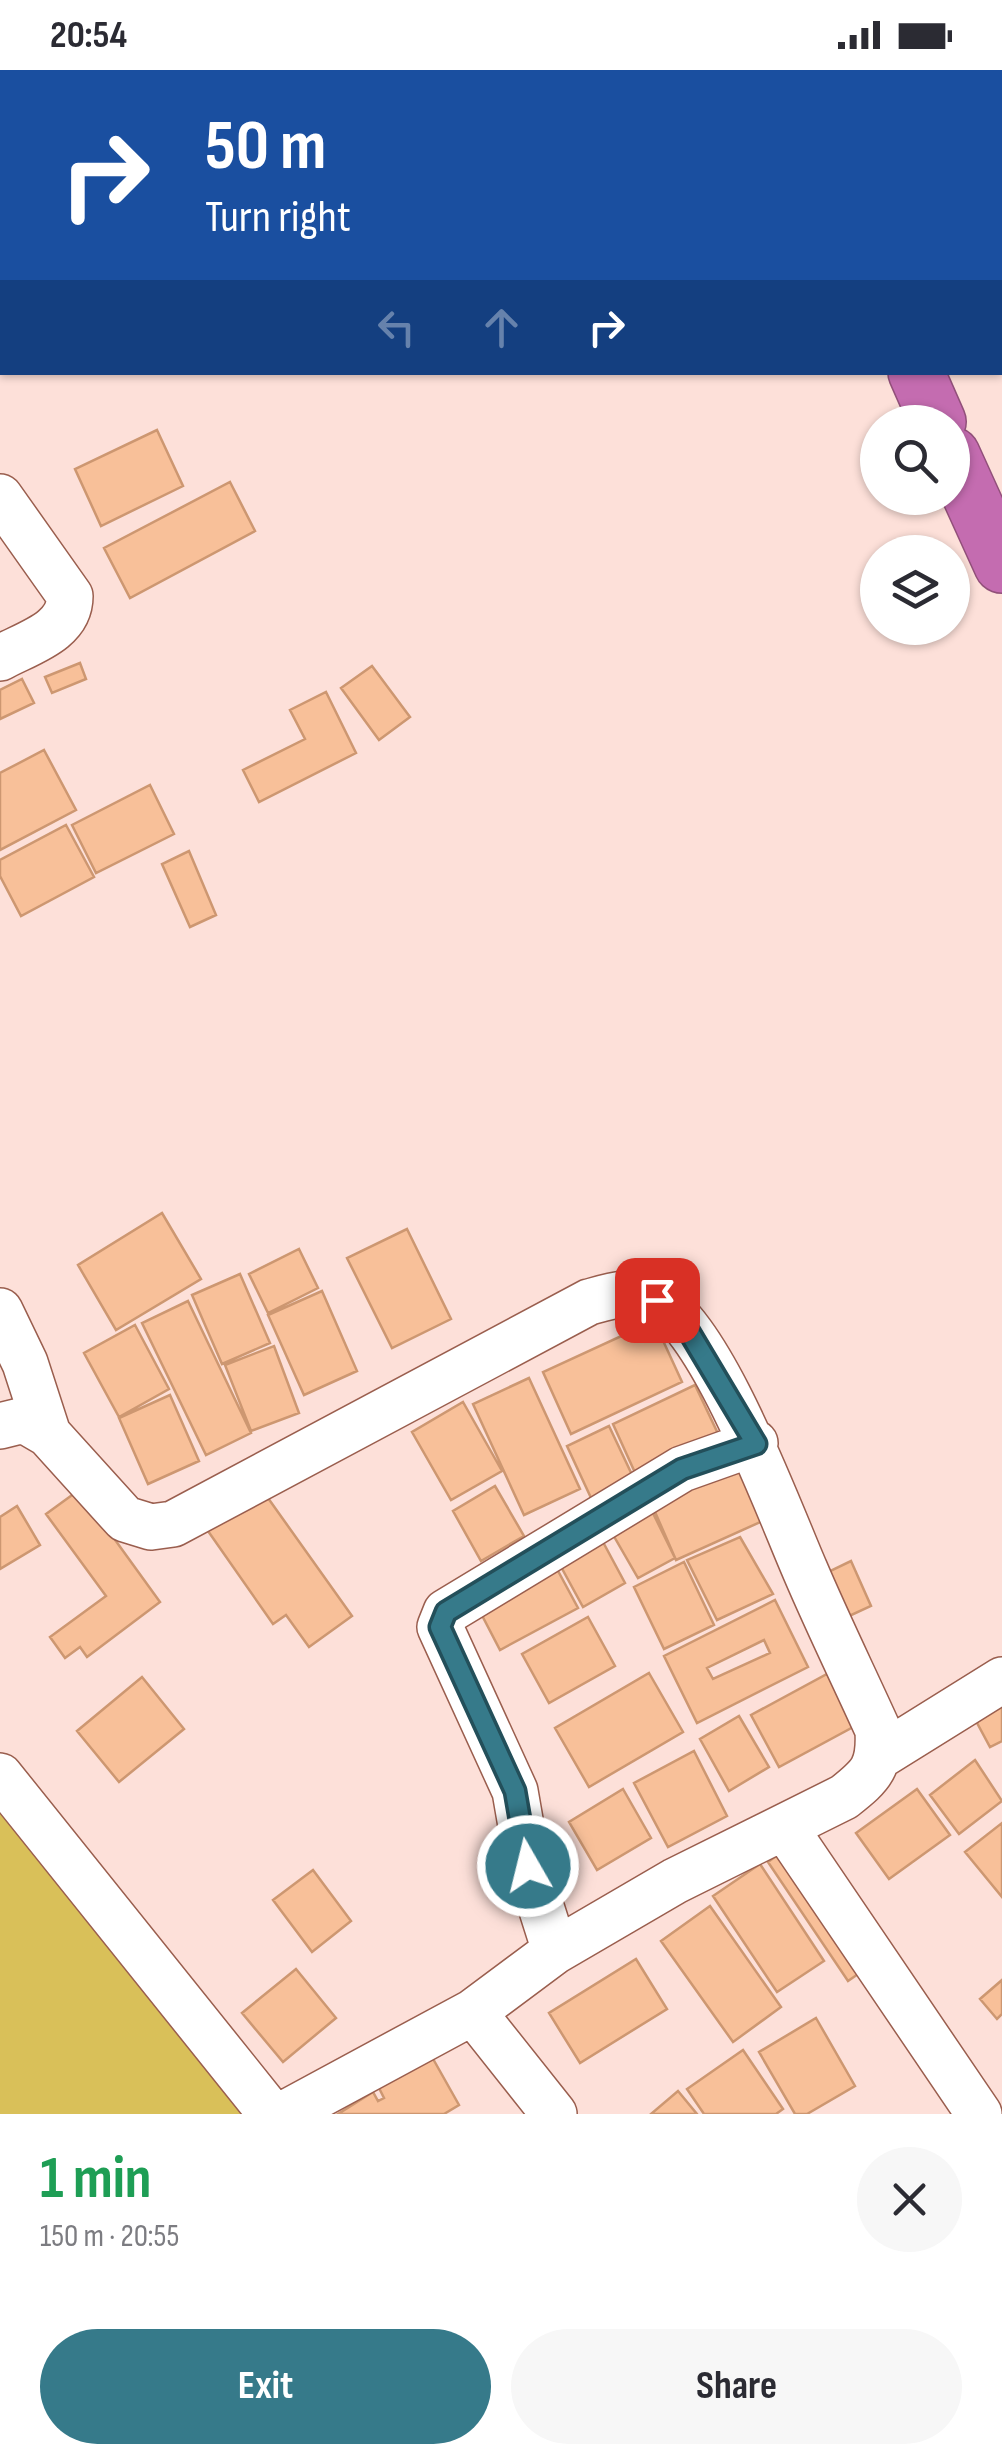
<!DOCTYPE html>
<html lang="en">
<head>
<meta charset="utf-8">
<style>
	:root { --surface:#fff; --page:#f7f7f7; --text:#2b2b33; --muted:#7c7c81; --accent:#367a8a }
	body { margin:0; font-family:"Sofia Sans Condensed",sans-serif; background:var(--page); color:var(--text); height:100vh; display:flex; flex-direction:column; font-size:38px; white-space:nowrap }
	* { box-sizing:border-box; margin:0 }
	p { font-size:32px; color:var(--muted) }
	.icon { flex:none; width:55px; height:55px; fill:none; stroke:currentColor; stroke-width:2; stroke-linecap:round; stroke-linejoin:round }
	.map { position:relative; height:2044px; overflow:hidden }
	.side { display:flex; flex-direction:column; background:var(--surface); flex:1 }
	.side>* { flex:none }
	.hud { position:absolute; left:0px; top:0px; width:1002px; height:305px; box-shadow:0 2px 8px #0004; background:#1a4fa0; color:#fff; overflow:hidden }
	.controls { position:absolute; left:860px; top:335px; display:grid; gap:20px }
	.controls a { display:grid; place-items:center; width:110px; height:110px; border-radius:50%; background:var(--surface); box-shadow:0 2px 8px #0004; font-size:50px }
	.pin { position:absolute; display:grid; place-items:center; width:85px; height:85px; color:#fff; margin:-42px; border-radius:20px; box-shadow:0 5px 15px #0006 }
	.me { position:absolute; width:110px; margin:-55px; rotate:352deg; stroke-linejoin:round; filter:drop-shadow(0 0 8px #0008) }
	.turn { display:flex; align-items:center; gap:35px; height:210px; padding:0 40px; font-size:45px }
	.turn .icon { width:130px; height:130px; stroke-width:2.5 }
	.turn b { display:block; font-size:70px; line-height:85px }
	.lanes { display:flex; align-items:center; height:95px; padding:0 40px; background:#0003; justify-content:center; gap:50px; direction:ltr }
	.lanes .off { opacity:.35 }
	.round { display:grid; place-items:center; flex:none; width:105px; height:105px; border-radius:52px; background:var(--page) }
	.overview { display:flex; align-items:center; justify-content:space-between; height:170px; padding:0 40px }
	h1 { font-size:60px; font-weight:700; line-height:75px; color:#1e9e55 }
	.cta { display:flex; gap:20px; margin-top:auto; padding:20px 40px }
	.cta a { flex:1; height:115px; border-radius:60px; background:var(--accent); color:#fff; font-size:40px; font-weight:700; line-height:115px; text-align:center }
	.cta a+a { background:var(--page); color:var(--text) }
	.status { display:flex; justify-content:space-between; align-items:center; height:70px; padding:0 50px; background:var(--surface); direction:ltr }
	.status svg { height:28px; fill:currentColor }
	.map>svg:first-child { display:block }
</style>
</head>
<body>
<div class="status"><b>20:54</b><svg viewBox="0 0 49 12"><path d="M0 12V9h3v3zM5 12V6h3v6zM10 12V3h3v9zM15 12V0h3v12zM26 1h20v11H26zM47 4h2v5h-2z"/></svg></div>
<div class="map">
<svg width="1002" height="2044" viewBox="0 0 1002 2044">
	<rect width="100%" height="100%" fill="#fde0d9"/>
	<path fill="#d9c059" d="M 0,1725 L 243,2044 L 0,2044 Z"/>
	<path fill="#f8c099" stroke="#cd9771" stroke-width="2.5" fill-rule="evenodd" d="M 157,360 L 183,416 L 101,456 L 75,399 Z
		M 230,412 L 255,461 L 130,528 L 104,478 Z
		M 80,593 L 86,609 L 52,623 L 45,607 Z
		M 372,596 L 410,647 L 379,670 L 341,618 Z
		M 22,609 L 34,633 L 0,649 L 0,620 Z
		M 326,622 L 356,683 L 259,732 L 243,700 L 305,669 L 290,640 Z
		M 44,680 L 76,740 L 0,780 L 0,703 Z
		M 150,715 L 174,764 L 96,803 L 72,755 Z
		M 66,755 L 94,807 L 21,846 L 0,806 L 0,790 Z
		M 189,781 L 216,845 L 190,857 L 162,794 Z
		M 162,1143 L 201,1209 L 116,1260 L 78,1195 Z
		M 407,1159 L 451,1249 L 392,1278 L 347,1188 Z
		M 299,1179 L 318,1218 L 268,1243 L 249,1204 Z
		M 240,1204 L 270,1273 L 222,1294 L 192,1225 Z
		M 322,1221 L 357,1301 L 304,1325 L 268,1245 Z
		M 188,1231 L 251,1363 L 206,1385 L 142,1253 Z
		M 654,1251 L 682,1312 L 571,1364 L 543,1302 Z
		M 135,1255 L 169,1319 L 119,1347 L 84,1283 Z
		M 274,1276 L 299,1343 L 251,1361 L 225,1295 Z
		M 529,1308 L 580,1419 L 524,1445 L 473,1334 Z
		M 695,1315 L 720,1368 L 637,1407 L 613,1354 Z
		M 170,1325 L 199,1391 L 148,1414 L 119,1348 Z
		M 463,1332 L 502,1401 L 451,1430 L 412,1362 Z
		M 609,1356 L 634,1409 L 592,1430 L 567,1376 Z
		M 743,1394 L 767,1449 L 676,1490 L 652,1435 Z
		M 495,1416 L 524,1466 L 481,1491 L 453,1441 Z
		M 79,1420 L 160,1532 L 87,1587 L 80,1577 L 65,1588 L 50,1567 L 106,1526 L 46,1444 Z
		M 263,1421 L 352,1546 L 309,1577 L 286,1545 L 273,1554 L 208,1461 Z
		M 648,1433 L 675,1488 L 638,1508 L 608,1456 Z
		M 17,1436 L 40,1475 L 0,1499 L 0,1447 Z
		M 596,1459 L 625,1513 L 583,1537 L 553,1482 Z
		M 740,1467 L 773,1524 L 717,1550 L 687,1490 Z
		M 550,1486 L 578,1538 L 500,1580 L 473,1528 Z
		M 851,1491 L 871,1536 L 847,1547 L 828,1502 Z
		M 684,1492 L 714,1555 L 664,1579 L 634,1517 Z
		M 775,1530 L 808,1597 L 697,1653 L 664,1586 ZM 764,1570 L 770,1583 L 713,1609 L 707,1598 Z
		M 588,1547 L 615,1596 L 549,1633 L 522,1584 Z
		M 649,1603 L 683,1662 L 589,1717 L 555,1658 Z
		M 827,1604 L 855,1656 L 779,1697 L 751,1645 Z
		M 142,1607 L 184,1659 L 119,1712 L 77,1661 Z
		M 1002,1636 L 1002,1671 L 990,1677 L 976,1651 Z
		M 739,1646 L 769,1697 L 729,1721 L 700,1669 Z
		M 694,1681 L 727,1746 L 668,1777 L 634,1713 Z
		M 975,1690 L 1002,1731 L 959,1764 L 930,1725 Z
		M 623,1719 L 651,1768 L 597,1800 L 569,1752 Z
		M 917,1719 L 950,1765 L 889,1809 L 856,1763 Z
		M 1002,1753 L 1002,1827 L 965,1782 Z
		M 794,1773 L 874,1893 L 848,1911 L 768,1792 Z
		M 760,1794 L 824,1891 L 777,1922 L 713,1826 Z
		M 313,1800 L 351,1851 L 312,1882 L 273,1830 Z
		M 710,1836 L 781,1937 L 733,1972 L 661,1871 Z
		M 636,1889 L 667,1939 L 580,1993 L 549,1943 Z
		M 296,1899 L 336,1948 L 283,1992 L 242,1943 Z
		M 1002,1910 L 1002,1944 L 997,1949 L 980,1929 Z
		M 816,1948 L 855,2016 L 807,2044 L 795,2044 L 759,1982 Z
		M 743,1980 L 783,2039 L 776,2044 L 704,2044 L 687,2019 Z
		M 432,1987 L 459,2035 L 444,2044 L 338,2044 L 373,2022 L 378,2031 L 384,2028 L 379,2018 Z
		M 678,2021 L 697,2044 L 651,2044 Z"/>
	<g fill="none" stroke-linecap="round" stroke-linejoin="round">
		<defs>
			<path id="minor" d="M 0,427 L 70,526 C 70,562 27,573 0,588
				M 0,1241 L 25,1293 L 48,1364
				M 0,1356 L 24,1350 L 48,1364 L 125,1449 L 151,1457 L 173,1454 L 589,1232 C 611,1226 632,1219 655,1229 C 711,1254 780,1443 805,1500 C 828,1554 854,1607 878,1660 C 880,1697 872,1705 844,1727 L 675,1811 L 555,1881 L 473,1942 L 284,2044
				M 880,1686 L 1002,1610
				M 0,1706 L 271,2044
				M 785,1758 L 979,2044
				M 555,1881 L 528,1796 L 515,1721 L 440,1557 L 446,1542 L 682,1399 L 755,1373
				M 473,1942 L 554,2044"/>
			<path id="highway" d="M 780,0 L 781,2
				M 968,0 L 969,2
				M 1000,70 L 1002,75
				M 916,302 L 938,352
				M 952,385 L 1002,495"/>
		</defs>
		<use href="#minor" stroke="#9a5e4e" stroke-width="48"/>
		<use href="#highway" stroke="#92507a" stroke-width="58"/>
		<use href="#minor" stroke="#fff" stroke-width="45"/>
		<use href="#highway" stroke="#c46cb0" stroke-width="55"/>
	</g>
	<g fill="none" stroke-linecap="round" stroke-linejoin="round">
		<defs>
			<path id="route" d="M 528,1796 L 515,1721 L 440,1557 L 446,1542 L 682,1399 L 756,1374 L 682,1250 L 657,1230"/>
		</defs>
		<use href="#route" stroke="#234f5a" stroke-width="25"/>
		<use href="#route" stroke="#367a8a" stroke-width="18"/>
	</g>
</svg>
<div class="controls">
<a><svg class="icon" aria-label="search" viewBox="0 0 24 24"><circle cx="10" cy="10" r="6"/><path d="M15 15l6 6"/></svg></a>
<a><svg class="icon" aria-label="layers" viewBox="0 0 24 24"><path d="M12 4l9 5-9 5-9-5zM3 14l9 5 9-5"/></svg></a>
</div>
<div class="pin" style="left:657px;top:1230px;background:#d93025"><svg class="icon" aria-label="arrive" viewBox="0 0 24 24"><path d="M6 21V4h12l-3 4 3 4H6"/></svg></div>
<svg class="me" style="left:528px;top:1796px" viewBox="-20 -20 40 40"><circle r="17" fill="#367a8a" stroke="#fff" stroke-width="3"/><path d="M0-11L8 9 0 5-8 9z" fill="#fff"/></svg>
<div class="hud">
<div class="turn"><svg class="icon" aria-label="right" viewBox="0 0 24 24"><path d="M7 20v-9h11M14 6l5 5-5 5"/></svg><div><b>50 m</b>Turn right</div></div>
<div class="lanes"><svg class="icon off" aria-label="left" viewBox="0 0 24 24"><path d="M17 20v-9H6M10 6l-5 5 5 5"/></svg><svg class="icon off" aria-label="ahead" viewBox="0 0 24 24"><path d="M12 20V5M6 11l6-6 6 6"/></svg><svg class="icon" aria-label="right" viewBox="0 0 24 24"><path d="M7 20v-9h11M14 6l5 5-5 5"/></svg></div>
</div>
</div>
<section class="side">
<div class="overview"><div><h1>1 min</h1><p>150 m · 20:55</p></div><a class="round"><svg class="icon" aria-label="close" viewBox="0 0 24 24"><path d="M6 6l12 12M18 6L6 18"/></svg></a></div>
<div class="cta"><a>Exit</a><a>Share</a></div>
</section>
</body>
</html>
